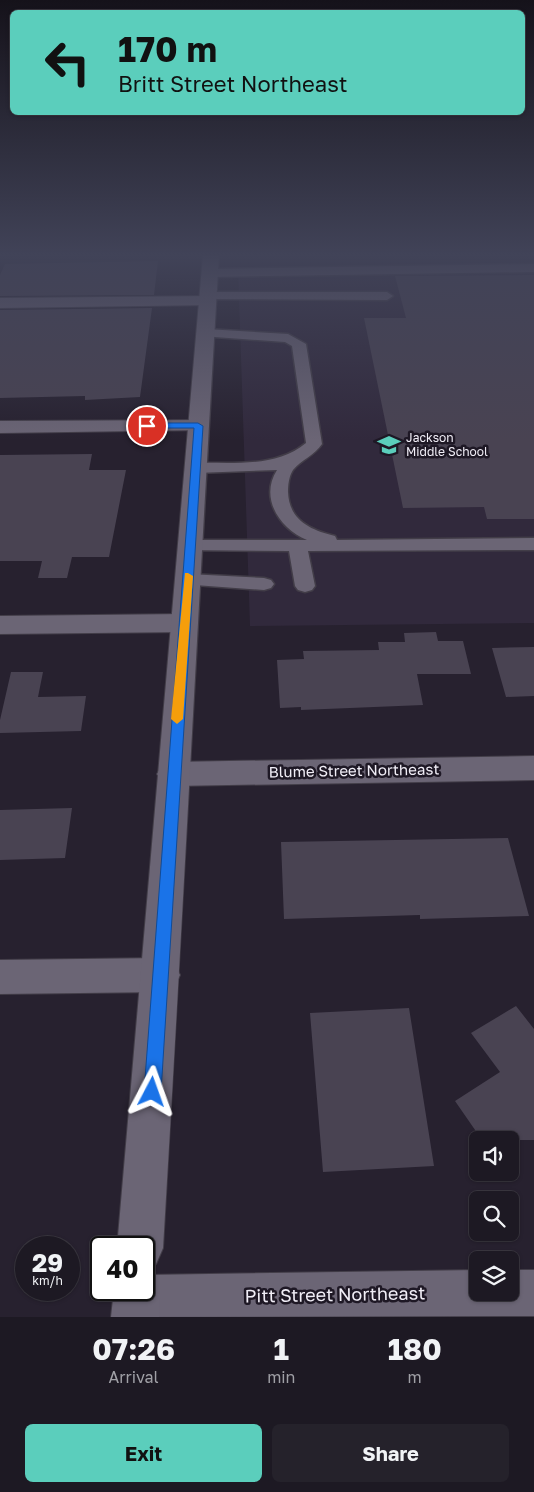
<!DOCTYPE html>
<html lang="en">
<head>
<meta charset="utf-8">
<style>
	:root { --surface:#1d1923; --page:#25222b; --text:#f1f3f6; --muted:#a0a0a6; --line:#3b3841; --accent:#5bcebc }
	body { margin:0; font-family:"Golos Text",sans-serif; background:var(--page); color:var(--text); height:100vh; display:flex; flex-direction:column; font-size:19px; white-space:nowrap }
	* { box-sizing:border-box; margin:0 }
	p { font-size:16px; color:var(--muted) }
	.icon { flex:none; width:28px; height:28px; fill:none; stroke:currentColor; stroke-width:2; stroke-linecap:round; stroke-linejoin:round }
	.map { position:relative; height:1317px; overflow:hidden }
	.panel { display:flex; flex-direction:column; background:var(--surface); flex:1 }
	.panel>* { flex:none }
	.hud { position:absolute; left:10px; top:10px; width:515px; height:105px; border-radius:8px; box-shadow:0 1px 4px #0004,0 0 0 1px var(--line); background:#5bcebc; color:#111; overflow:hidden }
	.buttons { position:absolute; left:469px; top:1131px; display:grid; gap:10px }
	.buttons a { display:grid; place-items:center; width:50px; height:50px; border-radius:8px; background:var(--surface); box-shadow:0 1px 4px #0004,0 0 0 1px var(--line); font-size:25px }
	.speed { position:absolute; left:15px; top:1236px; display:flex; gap:10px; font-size:25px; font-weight:700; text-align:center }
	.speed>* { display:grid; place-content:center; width:65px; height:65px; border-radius:50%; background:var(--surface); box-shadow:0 1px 4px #0004,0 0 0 1px var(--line); line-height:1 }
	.speed small { font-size:12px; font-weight:400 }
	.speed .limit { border:2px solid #111; border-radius:8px; background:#fff; color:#111 }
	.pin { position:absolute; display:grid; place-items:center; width:42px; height:42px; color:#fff; margin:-21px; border:2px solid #fff; border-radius:50%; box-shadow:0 1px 5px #0007 }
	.me { position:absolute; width:55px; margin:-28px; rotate:4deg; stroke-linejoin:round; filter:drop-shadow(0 0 4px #0008) }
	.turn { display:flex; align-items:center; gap:18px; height:105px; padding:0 25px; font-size:22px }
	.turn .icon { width:65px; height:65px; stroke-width:2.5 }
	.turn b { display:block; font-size:35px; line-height:42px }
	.eta { display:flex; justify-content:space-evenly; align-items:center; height:85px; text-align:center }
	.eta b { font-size:30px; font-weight:700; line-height:35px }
	.action { display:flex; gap:10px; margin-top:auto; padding:10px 25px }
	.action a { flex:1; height:58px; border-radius:8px; background:var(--accent); color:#111; font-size:20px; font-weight:700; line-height:58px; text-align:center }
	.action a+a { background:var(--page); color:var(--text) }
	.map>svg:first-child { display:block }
</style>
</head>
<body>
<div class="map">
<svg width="534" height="1317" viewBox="0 0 534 1317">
	<rect width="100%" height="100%" fill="#27212f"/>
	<path fill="#31293c" d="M 534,265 L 534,623 L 250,626 L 238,268 Z"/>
	<path fill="#494352" d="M 158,261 L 154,295 L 0,296 L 0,275 L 5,264 Z
		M 534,275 L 534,519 L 487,519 L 484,507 L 403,508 L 364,318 L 406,318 L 395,276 Z
		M 152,308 L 140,397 L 85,400 L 85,396 L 0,398 L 0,310 Z
		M 92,454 L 89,470 L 126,470 L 109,557 L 72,557 L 67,578 L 38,578 L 42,561 L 0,561 L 0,455 Z
		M 436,632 L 438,641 L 463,641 L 471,674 L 417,674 L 423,705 L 301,710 L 301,707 L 280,708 L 277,660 L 304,659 L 303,651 L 379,650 L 378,642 L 405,642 L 404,633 Z
		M 534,647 L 534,696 L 506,697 L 492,648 Z
		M 11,672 L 43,672 L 38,697 L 86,696 L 81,731 L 0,733 L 0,720 Z
		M 72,808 L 65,858 L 0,860 L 0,810 Z
		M 508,838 L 529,916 L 420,919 L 420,915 L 284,919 L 281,842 Z
		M 516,1006 L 534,1029 L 534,1140 L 482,1140 L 455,1101 L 500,1072 L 471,1033 Z
		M 409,1008 L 434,1166 L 323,1172 L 310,1013 Z"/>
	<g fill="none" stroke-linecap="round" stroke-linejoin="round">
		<defs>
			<path id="lane" d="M 534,264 L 534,272 L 210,277 L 204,273 L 210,269 Z
				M 208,292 L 387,292 L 393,296 L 387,300 L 203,299 L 202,296 Z
				M 206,329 L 288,334 L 306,344 L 322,444 C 315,455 301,460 293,470 C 289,476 288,485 288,492 C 289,520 310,530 335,536 L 337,540 L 534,538 L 534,550 L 308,551 L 315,586 L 312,590 L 305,592 L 298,590 L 295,586 L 289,551 L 183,550 L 181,546 L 183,542 L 190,540 L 307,540 C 280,529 259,498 277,470 L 196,473 L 190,472 L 188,468 L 190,464 L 196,463 C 233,462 276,468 306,443 L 292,346 L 285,342 L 201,336 L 199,333 L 201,330 Z
				M 188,574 L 264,578 L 271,580 L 274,584 L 271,588 L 264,590 L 181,584 L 178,580 L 181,576 Z"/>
			<path id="street" d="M 208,296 L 214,297 L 216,301 L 214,305 L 0,308 L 0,298 Z
				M 198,420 L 205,422 L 208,426 L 205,430 L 0,433 L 0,421 Z
				M 185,614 L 194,617 L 198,623 L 194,629 L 185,632 L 0,634 L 0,616 Z
				M 534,756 L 534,780 L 173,786 L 162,782 L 157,774 L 162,766 L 173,762 Z
				M 161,958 L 174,963 L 180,975 L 174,987 L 161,992 L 0,994 L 0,960 Z
				M 478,1270 L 478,1292 L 510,1292 L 510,1270 L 534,1270 L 534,1316 L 123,1317 L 119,1316 L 113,1299 L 116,1290 L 144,1290 L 144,1275 Z"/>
			<path id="secondary" d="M 203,255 L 219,255 C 199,586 183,917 163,1248 L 156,1264 L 144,1269 L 144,1248 L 117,1248 Z
				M 144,1269 L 153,1274 L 160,1290 L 159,1317 L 111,1317 L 114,1290 L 144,1290 Z"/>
		</defs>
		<use href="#lane" stroke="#423d48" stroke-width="3"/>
		<use href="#street" stroke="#423d48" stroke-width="2"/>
		<use href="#secondary" stroke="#423d48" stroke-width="2"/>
		<use href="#lane" fill="#6b6575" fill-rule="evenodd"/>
		<use href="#street" fill="#6b6575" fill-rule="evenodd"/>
		<use href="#secondary" fill="#6b6575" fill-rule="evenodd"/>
	</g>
	<linearGradient id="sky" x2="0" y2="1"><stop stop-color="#15121a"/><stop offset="0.58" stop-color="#414358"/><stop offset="1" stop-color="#414358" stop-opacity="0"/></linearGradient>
	<rect width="534" height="440" fill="url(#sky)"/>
	<path fill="#1a73e8" stroke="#114b97" d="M 147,423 L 198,423 L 203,426 L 161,1092 L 158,1098 L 152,1100 L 146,1098 L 144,1092 L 194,428 L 144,428 L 143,426 Z"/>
	<path fill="#f59e0b" d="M 185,573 L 188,573 L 193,576 L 183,719 L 177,724 L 171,719 Z"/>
	<defs>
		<symbol id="school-bare" viewBox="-9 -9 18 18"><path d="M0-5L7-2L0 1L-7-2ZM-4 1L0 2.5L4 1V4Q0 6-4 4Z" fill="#5bcebc" stroke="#1e1825" stroke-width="2.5" paint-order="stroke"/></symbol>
	</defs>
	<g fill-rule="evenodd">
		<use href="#school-bare" x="373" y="429" width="32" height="32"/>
	</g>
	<g text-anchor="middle" stroke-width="5" stroke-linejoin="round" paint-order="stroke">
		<g font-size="12" fill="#f1eef7" stroke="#1e1825" text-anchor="start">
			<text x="406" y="442">Jackson<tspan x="406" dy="14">Middle School</tspan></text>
		</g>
		<g font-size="15" fill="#f1eef7" stroke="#1e1825">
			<text transform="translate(354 771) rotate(-1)" y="5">Blume Street Northeast</text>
		</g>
		<g font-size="18" fill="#f1eef7" stroke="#1e1825">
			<text transform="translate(335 1295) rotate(-1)" y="6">Pitt Street Northeast</text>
		</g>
	</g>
</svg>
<div class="buttons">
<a><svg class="icon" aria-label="sound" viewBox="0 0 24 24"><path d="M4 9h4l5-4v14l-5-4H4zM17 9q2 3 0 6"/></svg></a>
<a><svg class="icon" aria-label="search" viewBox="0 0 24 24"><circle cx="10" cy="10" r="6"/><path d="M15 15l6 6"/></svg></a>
<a><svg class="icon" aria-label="layers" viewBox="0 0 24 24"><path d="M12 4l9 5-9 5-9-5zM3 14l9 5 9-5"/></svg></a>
</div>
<div class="speed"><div>29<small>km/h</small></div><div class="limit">40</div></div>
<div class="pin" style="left:147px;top:426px;background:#d93025"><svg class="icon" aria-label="arrive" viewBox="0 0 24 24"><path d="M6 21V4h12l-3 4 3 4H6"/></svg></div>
<svg class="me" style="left:152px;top:1092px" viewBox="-20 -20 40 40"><path d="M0-17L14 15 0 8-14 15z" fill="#1a73e8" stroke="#fff" stroke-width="4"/></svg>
<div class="hud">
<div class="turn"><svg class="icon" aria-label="left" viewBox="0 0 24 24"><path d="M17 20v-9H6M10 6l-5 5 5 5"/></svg><div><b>170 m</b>Britt Street Northeast</div></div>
</div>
</div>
<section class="panel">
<div class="eta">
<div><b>07:26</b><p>Arrival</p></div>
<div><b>1</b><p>min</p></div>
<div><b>180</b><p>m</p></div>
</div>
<div class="action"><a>Exit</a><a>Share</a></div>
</section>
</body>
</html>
